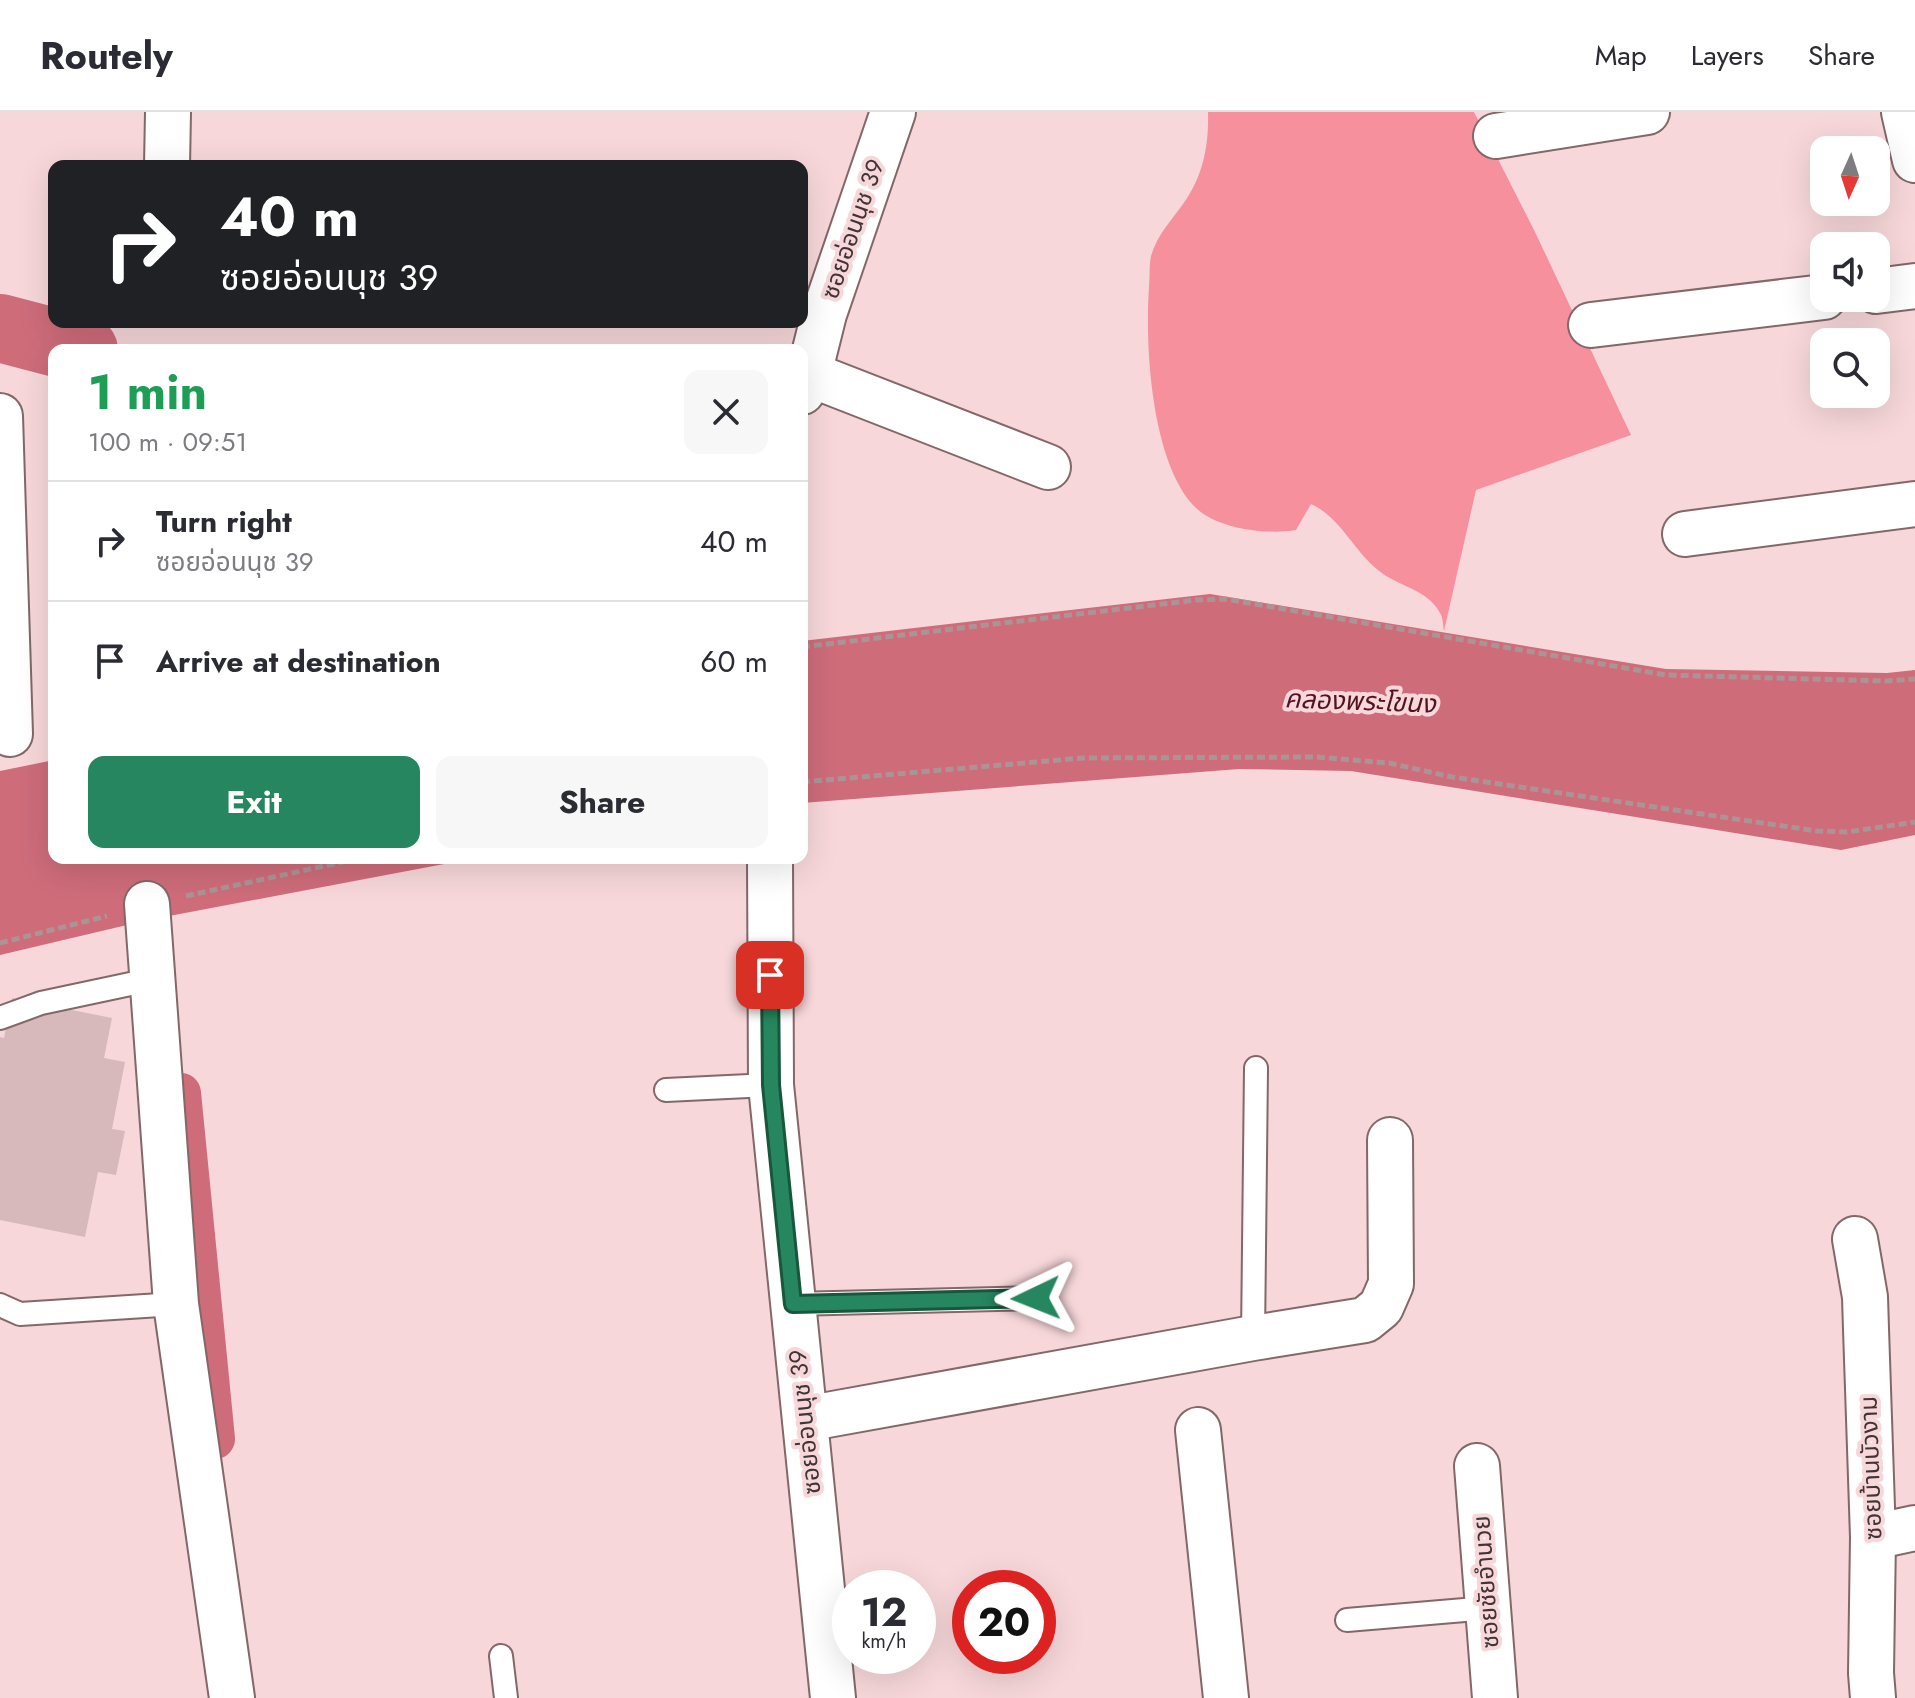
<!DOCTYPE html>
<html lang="en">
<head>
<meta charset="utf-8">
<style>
	:root { --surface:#fff; --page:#f7f7f7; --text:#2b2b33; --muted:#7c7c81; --line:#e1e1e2; --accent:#25865f }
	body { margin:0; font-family:Jost,"Noto Sans Thai",sans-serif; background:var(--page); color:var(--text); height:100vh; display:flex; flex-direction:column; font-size:30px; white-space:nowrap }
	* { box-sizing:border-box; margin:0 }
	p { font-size:26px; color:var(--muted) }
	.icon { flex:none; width:44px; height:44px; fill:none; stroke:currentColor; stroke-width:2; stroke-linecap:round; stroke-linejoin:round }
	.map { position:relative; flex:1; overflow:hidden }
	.details { position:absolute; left:48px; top:232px; width:760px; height:520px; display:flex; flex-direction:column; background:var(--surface); border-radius:16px; box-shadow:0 8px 32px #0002 }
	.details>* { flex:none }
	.banner { position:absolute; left:48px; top:48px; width:760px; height:168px; border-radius:16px; box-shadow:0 8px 32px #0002; background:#202124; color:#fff; overflow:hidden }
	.needle { width:52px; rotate:183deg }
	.fabs { position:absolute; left:1810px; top:24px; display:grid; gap:16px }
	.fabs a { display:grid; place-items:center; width:80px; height:80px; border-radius:16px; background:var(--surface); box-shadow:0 8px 32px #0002; font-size:40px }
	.speed { position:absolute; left:832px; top:1458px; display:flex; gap:16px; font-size:40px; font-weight:700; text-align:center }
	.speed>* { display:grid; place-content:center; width:104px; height:104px; border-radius:50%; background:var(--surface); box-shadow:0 8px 32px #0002; line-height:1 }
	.speed small { font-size:20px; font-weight:400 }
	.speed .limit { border:12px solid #d22; background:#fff; color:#111 }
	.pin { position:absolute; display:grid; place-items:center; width:68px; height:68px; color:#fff; margin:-34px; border-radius:16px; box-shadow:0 4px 12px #0006 }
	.me { position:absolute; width:88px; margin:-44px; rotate:268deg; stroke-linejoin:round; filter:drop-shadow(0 0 6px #0008) }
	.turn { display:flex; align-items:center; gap:28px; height:168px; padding:0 40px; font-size:36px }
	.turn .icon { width:104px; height:104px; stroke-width:2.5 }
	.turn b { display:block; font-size:56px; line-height:68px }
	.round { display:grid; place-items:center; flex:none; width:84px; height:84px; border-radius:16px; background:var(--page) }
	.overview { display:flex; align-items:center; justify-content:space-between; height:136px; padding:0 40px }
	h1 { font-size:48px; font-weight:700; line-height:60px; color:#1e9e55 }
	.primary-button { display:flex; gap:16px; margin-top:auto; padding:16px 40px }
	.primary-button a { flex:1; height:92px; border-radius:16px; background:var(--accent); color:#fff; font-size:32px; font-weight:700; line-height:92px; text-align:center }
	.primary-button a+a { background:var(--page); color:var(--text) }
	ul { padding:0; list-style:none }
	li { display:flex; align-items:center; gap:24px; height:120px; padding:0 40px; border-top:2px solid var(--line) }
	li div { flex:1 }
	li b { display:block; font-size:30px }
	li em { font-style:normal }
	header { display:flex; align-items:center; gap:48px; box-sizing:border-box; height:112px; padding:0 40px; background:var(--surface); border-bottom:2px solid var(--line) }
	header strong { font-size:38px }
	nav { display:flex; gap:44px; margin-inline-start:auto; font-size:28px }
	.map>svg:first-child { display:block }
</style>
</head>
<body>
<header>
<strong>Routely</strong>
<nav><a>Map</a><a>Layers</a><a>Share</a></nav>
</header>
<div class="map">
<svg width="1915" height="1586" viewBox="0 0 1915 1586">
	<rect width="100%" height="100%" fill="#f7d7da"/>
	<path fill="#f6909d" d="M 1208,0 L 1474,0 L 1535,120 L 1631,323 L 1476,378 L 1444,519 C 1443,514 1443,505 1440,501 C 1428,477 1396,474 1378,458 C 1353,438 1340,405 1311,392 L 1296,418 C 1265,423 1215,417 1193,393 C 1151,346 1145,234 1149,175 C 1150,165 1149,154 1151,144 C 1157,123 1171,109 1183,92 C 1203,65 1209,33 1208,0 Z"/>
	<path fill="#ce6c7a" d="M 1210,482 L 1666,557 L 1887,561 L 1915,558 L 1915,723 L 1841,738 L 1351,659 L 1239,657 L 802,691 L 802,529 Z
		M 54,648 L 54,746 L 476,746 L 148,808 L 0,843 L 0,659 Z"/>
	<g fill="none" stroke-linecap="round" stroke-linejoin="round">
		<path stroke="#ce6c7a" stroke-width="40" d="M 181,981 L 215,1327"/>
		<path stroke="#ce6c7a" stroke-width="68" d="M 0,216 L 84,238"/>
	</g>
	<path fill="#d7b8bb" d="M 12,886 L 112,906 L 104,946 L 125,950 L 112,1017 L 125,1019 L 116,1063 L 98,1060 L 85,1125 L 0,1108 L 0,925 L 4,926 Z"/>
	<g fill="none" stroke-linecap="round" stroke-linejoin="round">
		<defs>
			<path id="service" d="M 0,906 L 41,891 L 154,867
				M 666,978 L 771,973
				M 793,1192 L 1036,1186
				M 0,1193 L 20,1202 L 176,1192
				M 1253,1226 L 1256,956
				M 1347,1508 L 1488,1496
				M 501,1544 L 506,1586"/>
			<path id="minor" d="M 1904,0 L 1915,48
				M 1496,24 L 1647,0
				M 167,54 L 168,0
				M 1876,179 L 1915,174
				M 1591,213 L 1824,185
				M 809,262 L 1048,355
				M 0,304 L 10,622
				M 1685,422 L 1915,392
				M 147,792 L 176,1192 L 232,1586
				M 1855,1127 L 1865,1185 L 1866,1217 L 1873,1425 L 1871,1561 L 1873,1586
				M 805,1307 L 1253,1226 L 1365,1208 L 1381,1195 L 1391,1172 L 1390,1028
				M 1198,1318 L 1226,1586
				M 1477,1354 L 1495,1586
				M 1873,1425 L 1915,1416"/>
			<path id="tertiary" d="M 802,280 L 809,262 L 824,202 L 893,0
				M 770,746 L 771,973 L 833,1586"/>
		</defs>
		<use href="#service" stroke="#836769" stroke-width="26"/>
		<use href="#minor" stroke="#836769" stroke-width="48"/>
		<use href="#tertiary" stroke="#836769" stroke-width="48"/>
		<path stroke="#ac9496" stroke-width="5" stroke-dasharray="8 4" stroke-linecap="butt" d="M 802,535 L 1196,488 L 1226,487 L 1666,563 L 1886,569 L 1915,567
			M 802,670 L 1083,646 L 1316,645 L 1389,651 L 1452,665 L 1817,719 L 1847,720 L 1915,710
			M 186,784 L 361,746
			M 0,831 L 107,804"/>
		<use href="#service" stroke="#fff" stroke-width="22"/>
		<use href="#minor" stroke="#fff" stroke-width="44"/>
		<use href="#tertiary" stroke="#fff" stroke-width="44"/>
	</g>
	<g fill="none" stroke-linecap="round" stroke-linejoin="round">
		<defs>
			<path id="route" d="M 770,863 L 771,973 L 793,1192 L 1036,1186"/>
		</defs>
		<use href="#route" stroke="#18573e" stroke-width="20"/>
		<use href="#route" stroke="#25865f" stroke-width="14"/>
	</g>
	<g text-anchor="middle" stroke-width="8" stroke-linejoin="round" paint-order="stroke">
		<g font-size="24" fill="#403435" stroke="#f7d7da">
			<text transform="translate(853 117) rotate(-71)" y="8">ซอยอ่อนนุช 39</text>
			<text transform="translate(805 1310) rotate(-96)" y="8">ซอยอ่อนนุช 39</text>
			<text transform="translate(1871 1356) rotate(-92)" y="8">ซอยบ้านบัวงาม</text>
			<text transform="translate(1486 1470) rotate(-94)" y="8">ซอยชัยอำนวย</text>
		</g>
		<g font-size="26" font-style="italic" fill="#521321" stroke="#f7d7da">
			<text transform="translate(1360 589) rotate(2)" y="9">คลองพระโขนง</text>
		</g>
	</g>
</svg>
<div class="fabs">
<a><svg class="needle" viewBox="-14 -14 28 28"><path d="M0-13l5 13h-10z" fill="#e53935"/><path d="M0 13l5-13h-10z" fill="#7c7c81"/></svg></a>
<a><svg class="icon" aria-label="sound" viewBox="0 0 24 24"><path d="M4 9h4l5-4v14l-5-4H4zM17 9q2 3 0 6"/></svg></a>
<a><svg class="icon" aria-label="search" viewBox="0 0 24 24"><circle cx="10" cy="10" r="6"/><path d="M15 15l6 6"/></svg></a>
</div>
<div class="speed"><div>12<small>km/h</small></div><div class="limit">20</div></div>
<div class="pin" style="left:770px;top:863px;background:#d93025"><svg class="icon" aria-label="arrive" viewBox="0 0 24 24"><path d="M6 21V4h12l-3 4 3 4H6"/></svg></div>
<svg class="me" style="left:1036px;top:1186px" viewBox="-20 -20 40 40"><path d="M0-17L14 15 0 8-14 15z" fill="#25865f" stroke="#fff" stroke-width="4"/></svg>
<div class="banner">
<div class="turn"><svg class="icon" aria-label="right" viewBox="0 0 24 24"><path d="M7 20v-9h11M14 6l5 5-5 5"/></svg><div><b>40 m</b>ซอยอ่อนนุช 39</div></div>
</div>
<section class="details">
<div class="overview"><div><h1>1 min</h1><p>100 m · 09:51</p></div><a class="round"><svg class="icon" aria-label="close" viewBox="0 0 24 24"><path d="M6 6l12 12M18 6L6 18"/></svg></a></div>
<ul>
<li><svg class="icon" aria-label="right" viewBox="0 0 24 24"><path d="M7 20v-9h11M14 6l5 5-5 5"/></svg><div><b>Turn right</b><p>ซอยอ่อนนุช 39</p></div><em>40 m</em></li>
<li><svg class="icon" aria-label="arrive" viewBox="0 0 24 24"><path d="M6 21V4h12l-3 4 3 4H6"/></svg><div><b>Arrive at destination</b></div><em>60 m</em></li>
</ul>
<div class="primary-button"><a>Exit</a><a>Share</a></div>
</section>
</div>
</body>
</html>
